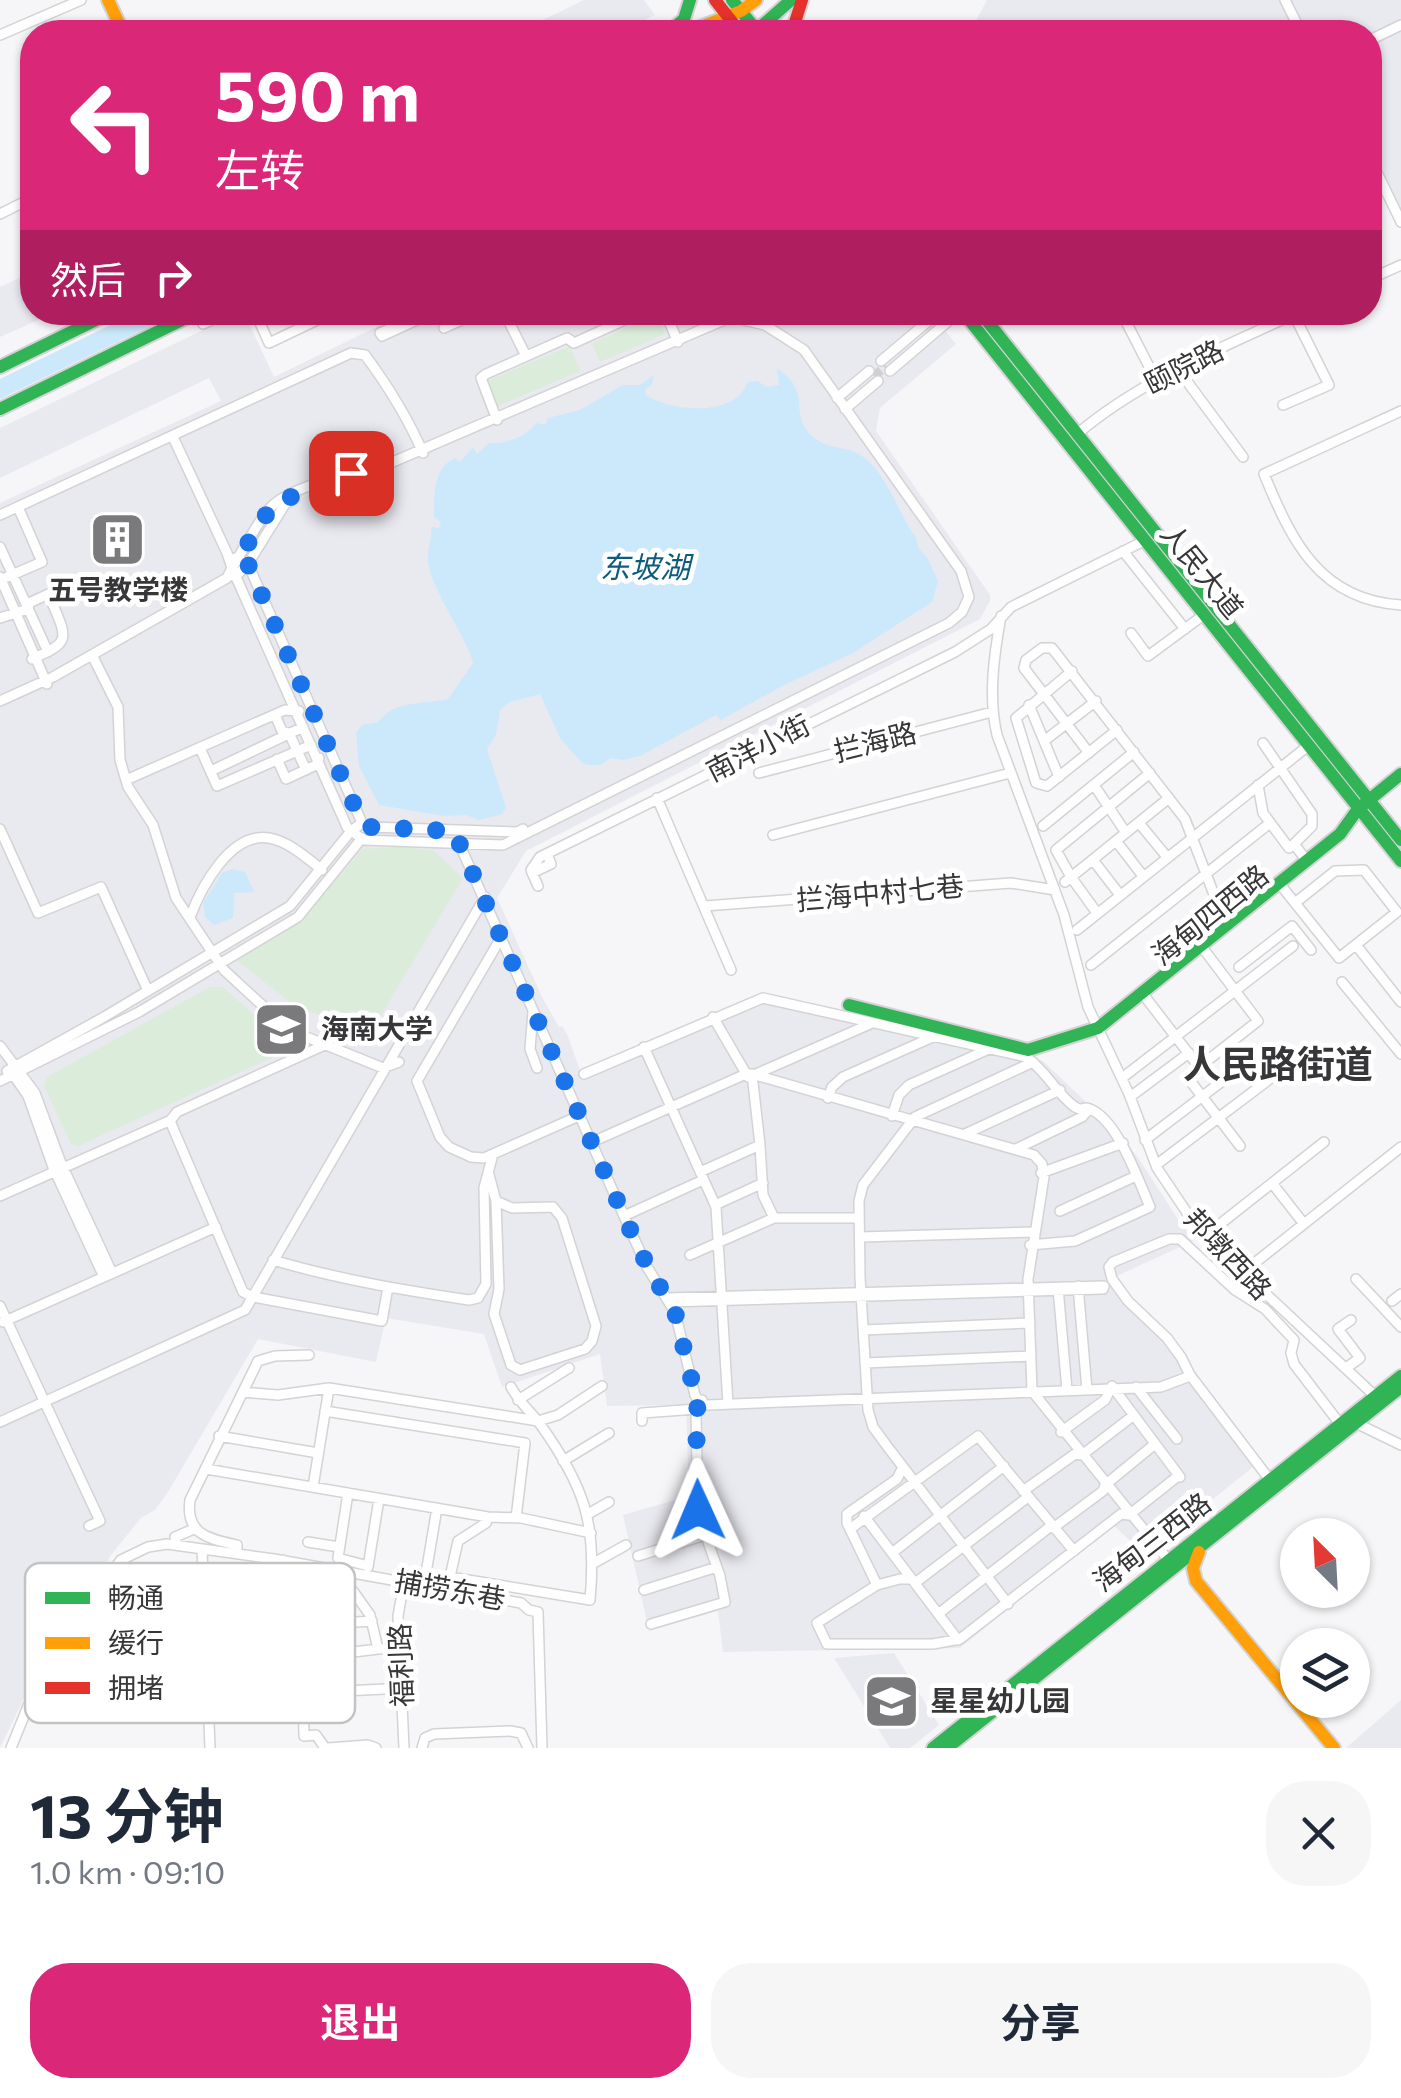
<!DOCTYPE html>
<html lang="zh">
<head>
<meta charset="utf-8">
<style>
	:root { --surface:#fff; --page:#f6f6f7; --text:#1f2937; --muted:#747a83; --accent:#db2777 }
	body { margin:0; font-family:Commissioner,"Noto Sans SC",sans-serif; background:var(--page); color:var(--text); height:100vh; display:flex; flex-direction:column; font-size:38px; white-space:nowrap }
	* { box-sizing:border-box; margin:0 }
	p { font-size:32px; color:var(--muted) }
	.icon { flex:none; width:55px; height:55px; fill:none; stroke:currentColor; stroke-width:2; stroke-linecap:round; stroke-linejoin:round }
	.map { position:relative; height:1748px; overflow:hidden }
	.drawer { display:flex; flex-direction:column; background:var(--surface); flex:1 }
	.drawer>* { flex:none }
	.guide { position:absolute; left:20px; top:20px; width:1362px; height:305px; border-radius:40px; box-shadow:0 2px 8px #0004; background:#db2777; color:#fff; overflow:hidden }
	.needle { width:65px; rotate:336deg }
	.buttons { position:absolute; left:1280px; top:1518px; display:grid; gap:20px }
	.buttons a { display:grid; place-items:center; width:90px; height:90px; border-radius:50%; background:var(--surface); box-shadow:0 2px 8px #0004; font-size:50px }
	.pin { position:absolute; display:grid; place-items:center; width:85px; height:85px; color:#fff; margin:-42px; border-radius:20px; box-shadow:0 5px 15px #0006 }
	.me { position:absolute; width:110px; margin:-55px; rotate:359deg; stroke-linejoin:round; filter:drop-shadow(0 0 8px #0008) }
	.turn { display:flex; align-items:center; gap:35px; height:210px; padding:0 30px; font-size:45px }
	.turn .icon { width:130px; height:130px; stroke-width:2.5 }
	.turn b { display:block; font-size:70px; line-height:85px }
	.then { display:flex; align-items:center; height:95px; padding:0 30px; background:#0003; gap:20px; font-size:38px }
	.round { display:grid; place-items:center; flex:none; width:105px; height:105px; border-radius:40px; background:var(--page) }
	.headline { display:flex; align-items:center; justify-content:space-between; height:170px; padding:0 30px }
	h1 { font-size:60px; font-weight:700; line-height:75px }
	.action { display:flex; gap:20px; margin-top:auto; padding:20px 30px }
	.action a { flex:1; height:115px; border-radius:40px; background:var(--accent); color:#fff; font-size:40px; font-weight:700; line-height:115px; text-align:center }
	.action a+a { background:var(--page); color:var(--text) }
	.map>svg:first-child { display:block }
</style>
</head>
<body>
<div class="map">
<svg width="1401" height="1748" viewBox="0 0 1401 1748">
	<rect width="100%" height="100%" fill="#f6f6f8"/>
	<path fill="#e9e9f0" d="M 584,0 L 644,0 L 655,15 L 619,32 L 518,32 Z
		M 987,0 L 1401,0 L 1401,209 L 1370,146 L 1370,32 L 970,32 Z
		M 32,272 L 32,312 L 54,313 L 0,337 L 0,287 Z
		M 685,312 L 692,320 L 702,312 L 931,313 L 956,344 L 880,408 L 876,431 L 990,595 L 990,601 L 980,619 L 526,851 L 497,898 L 543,999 L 559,1027 L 562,1026 L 567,1034 L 581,1073 L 753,998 L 862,1013 L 1029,1055 L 1043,1061 L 1112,1127 L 1137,1156 L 1181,1224 L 1195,1240 L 1117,1276 L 1122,1289 L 1195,1372 L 1216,1402 L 1210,1407 L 1254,1466 L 1145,1554 L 1113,1525 L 960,1648 L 723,1652 L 718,1611 L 649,1631 L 623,1515 L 689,1496 L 686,1405 L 607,1406 L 600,1354 L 502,1387 L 484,1334 L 386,1318 L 376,1362 L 258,1339 L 168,1492 L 155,1510 L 141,1518 L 111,1555 L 62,1641 L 25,1696 L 0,1748 L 0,503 L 221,401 L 209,378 L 0,478 L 0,428 L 238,313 L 244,313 L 274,377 L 405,313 Z
		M 894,1653 L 939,1725 L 910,1748 L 890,1748 L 834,1658 Z
		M 1401,1700 L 1401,1748 L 1346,1748 Z"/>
	<path fill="#dcecdb" d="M 657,315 L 665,334 L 600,362 L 592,343 Z
		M 570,346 L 580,371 L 494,408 L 483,383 Z
		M 398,847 L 433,850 L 463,878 L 368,1037 L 290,1002 L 236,960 L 305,916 L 362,849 Z
		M 210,987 L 223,987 L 288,1045 L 287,1051 L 78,1146 L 71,1144 L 44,1086 L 47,1077 Z"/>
	<path fill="#cbe9fb" d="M 137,312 L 177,313 L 0,399 L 0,379 Z
		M 777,368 C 783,373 790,378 794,385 C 804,402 793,417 811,435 C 826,451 849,444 866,459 C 889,479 899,514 916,538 L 919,549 L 927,557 L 938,581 L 932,602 L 853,653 L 782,686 L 721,720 L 716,715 L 640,756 L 622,760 L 611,758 L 600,765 L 589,765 L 582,763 L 560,738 L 540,694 L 510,702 L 500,710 L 496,734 L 487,749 L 506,808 L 502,814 L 479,820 L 466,815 L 445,816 L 379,805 L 359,766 L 356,733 L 362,725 L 378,722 C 394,700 421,705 448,699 L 473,663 C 466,636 436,597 429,567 C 425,552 433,541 431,527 L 439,528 L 441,522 L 434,517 C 434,493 434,467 455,458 L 460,462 L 473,447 L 477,454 L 489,443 C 507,444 528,436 536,423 L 545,425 L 548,418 L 580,410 L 623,385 L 640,385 L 654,375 L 652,384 L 645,390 L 646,395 C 669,410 716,415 739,396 C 743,392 745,387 748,382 L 757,381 L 767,387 L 779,385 Z
		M 232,869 L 245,872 L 254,892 L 234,893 L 233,918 L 214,925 L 205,917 L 203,903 L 222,873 Z"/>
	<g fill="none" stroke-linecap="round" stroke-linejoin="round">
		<path stroke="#d0d0d2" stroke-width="9" stroke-dasharray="9 4.5" stroke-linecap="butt" d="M 874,376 L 886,366"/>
		<defs>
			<path id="street" d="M 1285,0 L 1301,32
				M 0,35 L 81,0
				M 1370,40 L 1401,25
				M 1370,158 L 1401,222
				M 0,214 L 32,198
				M 1370,279 L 1401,265
				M 255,312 L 269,343 L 334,312
				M 426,312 L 380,333 L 382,336 L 434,312
				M 504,312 L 526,356
				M 665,312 L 678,342
				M 1121,312 L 1156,380
				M 193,318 L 199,316 L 203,324 L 228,312
				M 444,328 L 479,312
				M 881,361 L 939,312
				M 1177,368 L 1243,457
				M 890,371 L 959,312
				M 837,398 L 869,371
				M 1283,405 L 1329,385 L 1294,315
				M 845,409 L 878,381
				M 1401,411 L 1264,474 C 1292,542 1320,600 1401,605
				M 497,420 L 481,378 L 486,374 L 567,338 L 574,343 L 642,312
				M 1077,434 C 1142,379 1222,348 1299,312
				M 0,515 L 351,353 L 365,355 C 388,386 407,416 423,453
				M 0,547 L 48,652
				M 1123,551 L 1185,629
				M 235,558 L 248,564 L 362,823 L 370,827 L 517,832 L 523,829
				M 0,577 L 47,684
				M 7,577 L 42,562 L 18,507
				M 235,577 L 248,564 L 285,504 L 294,499
				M 1001,616 C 994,655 988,697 997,735 L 1064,915 L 1088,1007 L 1129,1094 L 1157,1168 L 1200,1232 L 1375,1396
				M 0,618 L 28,609 L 29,603 L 55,591
				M 1131,633 L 1148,656 L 1205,614
				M 92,655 L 118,707 L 120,760 L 128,787 L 153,825 L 176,898 L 224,970 L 277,1019 L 299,1034 L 383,1068 L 399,1062
				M 32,659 C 68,643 69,641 53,605
				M 1072,671 L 1016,718 L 1036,783 L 1047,786 L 1117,730
				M 0,701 L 53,677 L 227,578 L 232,568 C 244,549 255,525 270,508 C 290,485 359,472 388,464 L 731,317 L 765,325 L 804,350 L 961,571 L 969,597 L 962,612 L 949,623 L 503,845 L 363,840 L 347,827 L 232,568 L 227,553 L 173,437
				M 1029,705 L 1059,777
				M 275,715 L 282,731 L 289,733 L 306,770
				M 1044,741 L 1096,701
				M 1263,743 L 1312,814 L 1312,826 L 1294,844
				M 200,748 L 217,786 L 311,745
				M 1089,753 L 1024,668 L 1026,660 L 1042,648 L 1052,648 L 1185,819 L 1213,892 L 1231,919
				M 277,759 L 286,779 L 316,765 L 319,758
				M 211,771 L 303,727
				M 759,773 L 992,712
				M 126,780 L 285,710 L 299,711
				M 1094,785 L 1126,833
				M 1258,785 L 1263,813 L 1289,848 L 1294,844 L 1307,861
				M 657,798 L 731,970
				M 1139,823 L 1167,857
				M 1043,826 L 1134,752
				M 0,829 L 38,913 L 101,887 L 148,991
				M 773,835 L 1010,773
				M 1116,841 L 1143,876
				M 459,843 L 628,1225 L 647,1267 L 675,1312 L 695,1395 L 700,1403 L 708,1405 L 1161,1387 L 1190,1376
				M 1093,860 L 1120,895
				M 532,873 L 551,864 L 547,854
				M 1065,882 L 1169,798
				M 538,886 L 531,870 L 540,857 L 955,652 L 991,629 L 1011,607 L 1146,540
				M 1283,888 L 1295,903 L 1335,871 L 1364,870 L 1397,912 L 1339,958 L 1295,903
				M 705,906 L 1011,883 L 1055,890
				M 1097,913 L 1071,877 L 1056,850 L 1150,773
				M 190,917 C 201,888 230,832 269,838 C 288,841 307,858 322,870
				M 1077,930 L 1308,746
				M 502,936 L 417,1081 L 440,1137 L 449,1147 L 471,1157 L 484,1158 L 581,1115
				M 1356,945 L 1401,1002
				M 1091,965 L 1270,823
				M 1239,967 L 1292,926 L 1311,950
				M 1342,982 L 1401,1054
				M 1146,998 L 1199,1067 L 1258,1021 L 1205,951
				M 533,1012 L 530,1049 L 537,1068
				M 713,1017 L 748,1077
				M 329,1043 L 177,1112 L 170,1121 L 243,1292 L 253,1297 L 382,1321 L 388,1287
				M 0,1046 L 35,1093 L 61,1163 L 112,1273
				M 644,1047 L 716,1207 L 728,1404
				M 10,1070 L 28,1096 L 53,1167 L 104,1277
				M 7,1071 L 104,1017 L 290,906 L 351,831 L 362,823
				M 584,1074 L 763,998 L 1026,1057 C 1046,1070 1057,1095 1075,1107 C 1086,1113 1079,1105 1090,1109 C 1118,1120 1139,1182 1150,1207 L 1075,1241 L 1030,1245
				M 756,1074 L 870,1024
				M 1122,1078 L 1293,946
				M 0,1081 L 139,1012 L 298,917 L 362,838
				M 1191,1082 L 1240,1146
				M 1130,1097 L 1189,1053
				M 828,1098 L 832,1087 L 843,1077 L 935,1036
				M 892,1116 L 899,1095 L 909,1085 L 991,1048
				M 965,1134 L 1060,1090
				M 1145,1140 L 1250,1060
				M 592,1142 L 746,1074 L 752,1074 L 1034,1155 L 1042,1164 L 1044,1177 L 1028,1279 L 1032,1391 L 1170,1562
				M 760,1145 L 763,1195 L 774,1218 L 859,1218
				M 1016,1149 L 1082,1117 L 1089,1109
				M 1156,1165 L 1271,1078
				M 700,1172 L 760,1145 L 752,1074
				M 1041,1173 L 1123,1143
				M 489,1175 L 496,1201 L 499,1289 L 494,1314 L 511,1365 L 520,1370 L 585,1349 L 592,1341 L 596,1326 L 562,1218 L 553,1207 L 512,1208 L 496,1201
				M 1272,1183 L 1304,1224
				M 0,1196 L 171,1120
				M 715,1205 L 763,1183
				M 1060,1211 L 1136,1176
				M 624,1216 L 703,1180
				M 1205,1236 L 1324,1142
				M 860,1237 L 1035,1232
				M 690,1255 L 774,1218
				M 273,1260 C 337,1279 402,1290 469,1300 L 478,1298 L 486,1284 L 484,1188 L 493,1154
				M 1242,1273 L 1401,1147
				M 1356,1279 L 1401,1327
				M 1078,1286 L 1087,1390
				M 1058,1288 L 1067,1390
				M 668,1298 L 1104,1286 L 1103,1289 L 669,1302
				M 1392,1301 L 1401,1294
				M 0,1306 L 100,1521 L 89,1526
				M 3,1322 L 216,1227
				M 863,1330 L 1030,1323
				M 865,1363 L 1031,1356
				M 1346,1368 L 1360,1358 L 1338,1329 L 1351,1320
				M 1136,1387 L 1177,1439
				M 243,1392 L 278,1395 L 329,1388 L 538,1421 L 558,1415 L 602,1386
				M 518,1400 L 569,1368
				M 325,1411 L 525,1443 L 516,1518
				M 642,1421 L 642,1413 L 697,1409
				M 0,1422 L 245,1310 L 485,897
				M 1356,1423 L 1401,1445
				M 1061,1432 L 1105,1400 L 1112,1386 L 1180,1477
				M 219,1436 L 318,1453
				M 563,1461 L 609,1433
				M 903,1467 L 897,1479 L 847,1514 L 847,1523 L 877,1585 L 817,1623 L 827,1644 L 933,1644 L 960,1639 L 1121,1514 L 1129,1515 L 1178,1476
				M 206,1469 L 488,1517 L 521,1518 L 591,1533
				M 1270,1480 L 1190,1375 L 1181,1357 L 1167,1338 L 1128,1301 L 1112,1279 L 1109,1267 L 1113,1262 L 1169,1239 L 1180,1239 L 1235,1290 L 1265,1309 L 1294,1340 L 1291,1353 L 1294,1364 L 1340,1424
				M 313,1487 L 329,1388
				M 1023,1491 L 1075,1454 L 1082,1455 L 1134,1415
				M 348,1493 L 338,1558 L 368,1566
				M 588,1514 L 609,1502
				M 864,1516 L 958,1640
				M 488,1517 L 486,1523 L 458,1541 L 450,1577 L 590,1600 C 597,1524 585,1487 540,1424 C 530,1411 519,1402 511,1387
				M 1053,1528 L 1103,1491 L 1105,1485 L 1155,1444
				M 850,1529 L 978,1436 L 1074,1551
				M 308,1542 L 339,1547
				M 177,1545 L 175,1537 L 196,1528
				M 202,1549 L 210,1748
				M 237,1553 L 237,1545 C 210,1539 185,1535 190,1500 L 258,1361 L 275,1356 L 309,1355
				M 892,1553 L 1004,1466
				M 638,1556 L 705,1535
				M 283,1560 L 282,1572 L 286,1576 L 353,1591 L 370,1615 L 378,1649 L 404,1648
				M 592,1564 L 626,1545
				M 368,1567 L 379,1499
				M 404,1582 L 398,1616 L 404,1748
				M 915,1583 L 1028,1497
				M 424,1585 L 437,1508
				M 877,1585 L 900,1579 L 912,1579
				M 644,1590 L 717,1567
				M 1008,1604 L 887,1446 L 873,1427 L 868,1410 L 860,1277 L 859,1201 L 863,1185 L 915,1117 L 1033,1062
				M 938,1614 L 1051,1526
				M 372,1621 L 294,1626 L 295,1651 L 304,1658 L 378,1649
				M 651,1624 L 725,1602 L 720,1576 L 698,1513 L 696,1413 L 702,1400
				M 11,1748 L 28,1706 L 109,1575 L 121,1560 L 148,1547 L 167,1544 L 274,1559 L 521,1603 L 529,1610 L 538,1612 L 542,1748
				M 325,1748 L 316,1735 L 304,1736 L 303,1693 L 405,1688
				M 328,1748 L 368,1745 L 376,1748
				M 422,1748 L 425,1738 L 434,1734 L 510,1731 L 521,1733 L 528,1748"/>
			<path id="fast" d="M 732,0 L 758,32
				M 669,32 L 684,19 L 690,0
				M 755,32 L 791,0
				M 963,312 L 1401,861
				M 980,312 L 1401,840
				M 0,367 L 112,312
				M 0,409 L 198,312
				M 849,1005 L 1028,1050 L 1098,1028 L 1340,834 L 1358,809 L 1401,774
				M 933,1748 L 1401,1376
				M 947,1748 L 1401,1387"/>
			<path id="slow" d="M 108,0 L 123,32
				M 688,32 L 741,11 L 756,0
				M 1199,1552 L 1193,1568 L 1196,1581 L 1334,1748"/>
			<path id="jam" d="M 715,0 L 740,32
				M 792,32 L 802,0"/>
		</defs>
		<use href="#street" stroke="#d3d3d5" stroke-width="12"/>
		<use href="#fast" stroke="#d3d3d5" stroke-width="16"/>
		<use href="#slow" stroke="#d3d3d5" stroke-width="16"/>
		<use href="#jam" stroke="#d3d3d5" stroke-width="16"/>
		<use href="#street" stroke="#fefefe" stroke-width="9"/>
		<use href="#fast" stroke="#30b455" stroke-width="12"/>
		<use href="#slow" stroke="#ff9f0a" stroke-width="12"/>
		<use href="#jam" stroke="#e5322d" stroke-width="12"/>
	</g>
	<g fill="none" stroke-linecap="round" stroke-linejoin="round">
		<path stroke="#1a73e8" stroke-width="18" stroke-dasharray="0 32.4" d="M 351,473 L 273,504 L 238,559 L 248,564 L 362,823 L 370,827 L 454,831 L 628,1225 L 648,1267 L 675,1312 L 695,1394 L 700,1402 L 696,1411 L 698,1510"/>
	</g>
	<defs>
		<symbol id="building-square" viewBox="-11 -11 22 22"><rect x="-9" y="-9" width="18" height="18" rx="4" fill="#7a7a7c" stroke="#fff"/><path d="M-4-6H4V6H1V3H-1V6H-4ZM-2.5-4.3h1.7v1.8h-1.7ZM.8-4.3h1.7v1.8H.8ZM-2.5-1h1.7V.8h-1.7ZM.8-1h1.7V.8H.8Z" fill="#fff"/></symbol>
		<symbol id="university-square" viewBox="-11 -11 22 22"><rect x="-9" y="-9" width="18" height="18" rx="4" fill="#7a7a7c" stroke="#fff"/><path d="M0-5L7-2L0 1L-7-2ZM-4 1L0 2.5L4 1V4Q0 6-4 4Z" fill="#fff"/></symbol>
		<symbol id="school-square" viewBox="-11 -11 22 22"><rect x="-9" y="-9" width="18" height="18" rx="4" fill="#7a7a7c" stroke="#fff"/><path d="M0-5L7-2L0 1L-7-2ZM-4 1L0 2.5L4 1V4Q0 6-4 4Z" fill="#fff"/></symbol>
	</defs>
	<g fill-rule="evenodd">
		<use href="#building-square" x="86" y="508" width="63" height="63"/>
		<use href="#university-square" x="250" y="998" width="63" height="63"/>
		<use href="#school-square" x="860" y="1670" width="63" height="63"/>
	</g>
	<g text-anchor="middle" stroke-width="10" stroke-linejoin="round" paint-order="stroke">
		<g font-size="28" fill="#373739" stroke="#fff">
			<text transform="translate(1184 367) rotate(-27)" y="10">颐院路</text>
			<text transform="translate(1202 571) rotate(51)" y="10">人民大道</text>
			<text transform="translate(875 742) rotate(-14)" y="10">拦海路</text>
			<text transform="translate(758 748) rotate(-27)" y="10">南洋小街</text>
			<text transform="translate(880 893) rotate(-5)" y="10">拦海中村七巷</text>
			<text transform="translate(1210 915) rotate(-39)" y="10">海甸四西路</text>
			<text transform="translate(1228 1254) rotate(47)" y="10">邦墩西路</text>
			<text transform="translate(1152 1542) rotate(-38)" y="10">海甸三西路</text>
			<text transform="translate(450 1590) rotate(10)" y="10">捕捞东巷</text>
			<text transform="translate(401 1665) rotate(-92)" y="10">福利路</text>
		</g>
		<g font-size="28" font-weight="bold" fill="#373739" stroke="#fff" text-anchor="start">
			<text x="118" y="600" text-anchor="middle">五号教学楼</text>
			<text x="321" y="1039">海南大学</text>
			<text x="930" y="1711">星星幼儿园</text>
		</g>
		<g font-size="30" font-style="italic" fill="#0d5c7b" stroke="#fff">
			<text x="645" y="578">东坡湖</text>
		</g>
		<g font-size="38" font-weight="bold" fill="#373739" stroke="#fff">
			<text x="1278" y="1078">人民路街道</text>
		</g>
	</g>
	<rect x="25" y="1563" width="330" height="160" rx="15" fill="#fff" stroke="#c3c3c4" stroke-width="2.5"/>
	<rect x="45" y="1592" width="45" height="12" fill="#30b455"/>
	<rect x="45" y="1637" width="45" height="12" fill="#ff9f0a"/>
	<rect x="45" y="1682" width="45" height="12" fill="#e5322d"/>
	<g font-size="28" fill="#373739">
		<text x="108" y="1608">畅通</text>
		<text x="108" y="1653">缓行</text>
		<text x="108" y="1698">拥堵</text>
	</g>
</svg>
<div class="buttons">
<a><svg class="needle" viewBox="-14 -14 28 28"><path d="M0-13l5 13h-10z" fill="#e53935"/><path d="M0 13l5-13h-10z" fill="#747a83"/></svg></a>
<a><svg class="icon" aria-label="layers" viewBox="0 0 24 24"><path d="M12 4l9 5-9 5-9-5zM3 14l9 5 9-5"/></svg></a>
</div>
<div class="pin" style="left:351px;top:473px;background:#d93025"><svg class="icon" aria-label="arrive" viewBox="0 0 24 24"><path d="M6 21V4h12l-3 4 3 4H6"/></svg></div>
<svg class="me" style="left:698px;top:1510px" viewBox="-20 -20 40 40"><path d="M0-17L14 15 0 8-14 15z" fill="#1a73e8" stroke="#fff" stroke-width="4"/></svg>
<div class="guide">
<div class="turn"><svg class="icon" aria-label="left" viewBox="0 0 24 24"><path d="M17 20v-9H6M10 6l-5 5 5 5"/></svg><div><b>590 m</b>左转</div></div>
<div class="then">然后<svg class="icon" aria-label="right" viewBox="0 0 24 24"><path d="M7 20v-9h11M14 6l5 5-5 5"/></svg></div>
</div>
</div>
<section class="drawer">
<div class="headline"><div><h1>13 分钟</h1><p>1.0 km · 09:10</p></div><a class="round"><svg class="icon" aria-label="close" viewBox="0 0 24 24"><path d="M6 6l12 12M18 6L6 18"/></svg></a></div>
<div class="action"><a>退出</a><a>分享</a></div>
</section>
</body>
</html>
